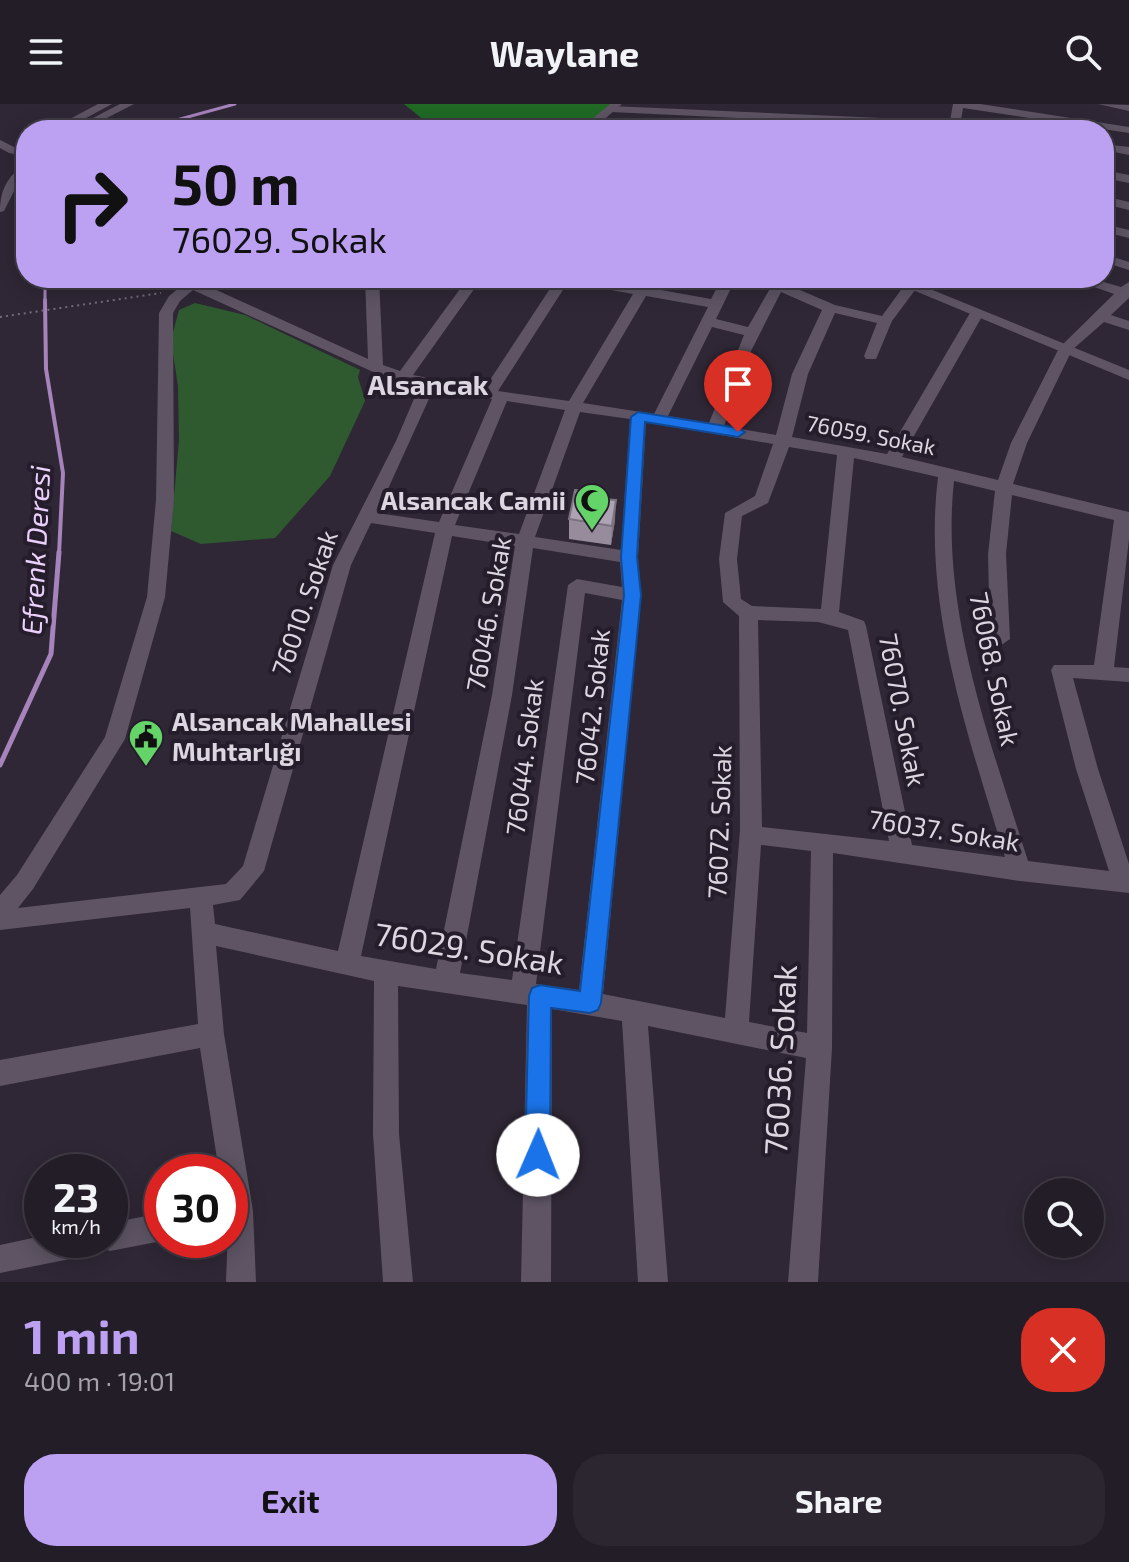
<!DOCTYPE html>
<html lang="en">
<head>
<meta charset="utf-8">
<style>
	:root { --surface:#231d28; --page:#2b2630; --text:#f1f3f6; --muted:#a3a2a8; --line:#403b45; --accent:#bca0f2 }
	body { margin:0; font-family:"Exo 2",sans-serif; background:var(--page); color:var(--text); height:100vh; display:flex; flex-direction:column; font-size:30px; white-space:nowrap }
	* { box-sizing:border-box; margin:0 }
	p { font-size:26px; color:var(--muted) }
	.icon { flex:none; width:44px; height:44px; fill:none; stroke:currentColor; stroke-width:2; stroke-linecap:round; stroke-linejoin:round }
	.map { position:relative; height:1178px; overflow:hidden }
	.drawer { display:flex; flex-direction:column; background:var(--surface); flex:1 }
	.drawer>* { flex:none }
	.hud { position:absolute; left:16px; top:16px; width:1098px; height:168px; border-radius:32px; box-shadow:0 4px 20px #0003,0 0 0 2px var(--line); background:#bca0f2; color:#111; overflow:hidden }
	.buttons { position:absolute; left:1024px; top:1074px; display:grid; gap:16px }
	.buttons a { display:grid; place-items:center; width:80px; height:80px; border-radius:50%; background:var(--surface); box-shadow:0 4px 20px #0003,0 0 0 2px var(--line); font-size:40px }
	.speed { position:absolute; left:24px; top:1050px; display:flex; gap:16px; font-size:40px; font-weight:700; text-align:center }
	.speed>* { display:grid; place-content:center; width:104px; height:104px; border-radius:50%; background:var(--surface); box-shadow:0 4px 20px #0003,0 0 0 2px var(--line); line-height:1 }
	.speed small { font-size:20px; font-weight:400 }
	.speed .limit { border:12px solid #d22; background:#fff; color:#111 }
	.pin { position:absolute; display:grid; place-items:center; width:68px; height:68px; color:#fff; margin:-82px -34px; border-radius:50% 50% 50% 0; rotate:-45deg; box-shadow:0 0 8px #0007 }
	.pin .icon { rotate:45deg }
	.me { position:absolute; width:88px; margin:-44px; rotate:1deg; stroke-linejoin:round; filter:drop-shadow(0 0 6px #0008) }
	.turn { display:flex; align-items:center; gap:28px; height:168px; padding:0 24px; font-size:36px }
	.turn .icon { width:104px; height:104px; stroke-width:2.5 }
	.turn b { display:block; font-size:56px; line-height:68px }
	.round { display:grid; place-items:center; flex:none; width:84px; height:84px; border-radius:32px; background:var(--page) }
	.head { display:flex; align-items:center; justify-content:space-between; height:136px; padding:0 24px }
	h1 { font-size:48px; font-weight:700; line-height:60px; color:var(--accent) }
	.button { display:flex; gap:16px; margin-top:auto; padding:16px 24px }
	.button a { flex:1; height:92px; border-radius:32px; background:var(--accent); color:#111; font-size:32px; font-weight:700; line-height:92px; text-align:center }
	.button a+a { background:var(--page); color:var(--text) }
	header { display:flex; justify-content:space-between; align-items:center; height:104px; padding:0 24px; background:var(--surface); font-size:36px; font-weight:700 }
	.map>svg:first-child { display:block }
</style>
</head>
<body>
<header><svg class="icon" aria-label="menu" viewBox="0 0 24 24"><path d="M4 6h16M4 12h16M4 18h16"/></svg>Waylane<svg class="icon" aria-label="search" viewBox="0 0 24 24"><circle cx="10" cy="10" r="6"/><path d="M15 15l6 6"/></svg></header>
<div class="map">
<svg width="1129" height="1178" viewBox="0 0 1129 1178">
	<rect width="100%" height="100%" fill="#2f2735"/>
	<path fill="#2f5a30" d="M 195,199 L 245,211 L 360,266 L 358,273 L 365,297 L 330,372 L 275,434 L 201,440 L 171,427 L 179,336 L 178,282 L 171,236 L 179,206 Z"/>
	<path fill="#206a25" d="M 404,0 L 612,0 L 592,16 L 563,26 L 436,26 Z"/>
	<g fill="none" stroke-linecap="round" stroke-linejoin="round">
		<path stroke="#a683bb" stroke-width="3" d="M 140,26 L 235,0
			M 45,174 L 45,198"/>
		<path stroke="#a683bb" stroke-width="4" d="M 45,196 L 46,265 L 63,369 L 59,450"/>
		<path stroke="#a683bb" stroke-width="5" d="M 0,661 L 51,550 L 59,448"/>
		<path stroke="#746d79" stroke-width="2" stroke-dasharray="2 4" stroke-linecap="butt" d="M 0,213 L 161,189"/>
		<path fill="#5e5464" fill-rule="evenodd" d="M 98,0 L 112,0 L 64,26 L 49,26 Z
			M 120,0 L 134,0 L 101,17 L 91,15 Z
			M 953,0 L 980,0 L 1129,23 L 1129,29 L 963,4 L 961,17 L 998,26 L 958,23 L 956,26 L 944,26 L 946,24 L 611,8 L 605,5 L 611,2 L 950,17 Z
			M 1098,0 L 1129,1 L 1129,7 Z
			M 333,15 L 392,23 L 398,26 L 334,21 L 319,26 L 301,26 Z
			M 0,36 L 16,44 L 26,44 L 26,52 L 9,49 L 0,44 Z
			M 1104,40 L 1129,43 L 1129,51 L 1104,46 Z
			M 26,61 L 26,72 L 17,81 L 4,107 L 0,108 C 0,87 7,71 26,61 Z
			M 1104,66 L 1129,71 L 1129,79 L 1104,74 Z
			M 1104,92 L 1129,98 L 1129,106 L 1104,100 Z
			M 1104,120 L 1129,126 L 1129,134 L 1104,128 Z
			M 1104,150 L 1129,158 L 1129,166 L 1104,158 Z
			M 191,174 L 206,174 L 201,179 L 368,255 L 365,174 L 379,174 L 383,261 L 400,267 L 468,174 L 482,174 L 413,271 L 484,285 L 557,174 L 593,174 L 637,182 L 642,174 L 656,174 L 650,184 L 711,195 L 722,174 L 736,174 L 716,215 L 748,223 L 776,174 L 790,174 L 786,180 L 835,201 L 882,212 L 906,179 L 916,179 L 918,182 L 892,217 L 876,255 L 866,255 L 864,252 L 877,219 L 835,209 L 808,270 L 792,333 L 887,350 L 970,209 L 977,205 L 984,209 L 902,353 L 998,376 L 1011,339 L 1059,244 L 1114,190 L 1069,174 L 1090,174 L 1121,183 L 1129,178 L 1129,194 L 1111,211 L 1129,217 L 1129,226 L 1104,218 L 1072,246 L 1027,339 L 1013,380 L 1129,408 L 1129,435 L 1114,563 L 1129,564 L 1129,578 L 1073,574 L 1098,665 L 1129,760 L 1129,789 L 1020,777 L 833,749 L 832,944 L 818,1178 L 788,1178 L 806,954 L 648,922 L 668,1178 L 638,1178 L 622,917 L 552,905 L 551,1178 L 521,1178 L 527,901 L 398,882 L 399,1030 L 413,1178 L 383,1178 L 373,1030 L 374,877 L 216,842 L 224,930 L 253,1107 L 256,1178 L 226,1178 L 230,1068 L 219,1068 L 200,944 L 0,982 L 0,956 L 198,920 L 190,804 L 0,826 L 0,791 L 17,771 L 105,633 L 147,493 L 156,396 L 159,209 L 169,192 ZM 568,178 L 633,190 L 569,297 L 498,287 ZM 193,186 L 371,267 L 419,283 L 396,337 L 333,461 L 243,762 L 226,780 L 18,804 L 33,785 L 125,635 L 165,493 L 174,396 L 173,209 L 180,197 ZM 781,188 L 822,206 L 792,270 L 776,331 L 724,322 L 751,247 ZM 646,192 L 708,203 L 654,310 L 583,299 ZM 712,223 L 744,231 L 709,319 L 668,312 ZM 433,286 L 492,295 L 439,418 L 377,409 ZM 507,297 L 565,306 L 519,430 L 455,421 ZM 580,308 L 630,315 L 621,446 L 535,433 ZM 646,318 L 773,340 L 755,392 L 725,409 L 719,455 L 723,498 L 739,512 L 740,726 L 725,914 L 603,890 L 641,491 L 638,453 ZM 789,343 L 837,351 L 821,505 L 752,502 L 741,495 L 737,455 L 742,412 L 768,399 ZM 854,354 L 938,373 C 922,501 968,631 1005,753 L 912,741 L 866,522 L 864,517 L 839,508 ZM 954,377 L 995,387 L 988,450 L 990,535 L 1000,542 L 1010,535 L 1006,450 L 1012,391 L 1114,416 L 1094,561 L 1054,561 L 1051,566 L 1076,665 L 1109,767 L 1028,757 C 990,636 940,505 954,377 ZM 371,419 L 435,429 L 338,847 L 215,820 L 213,801 L 240,796 L 264,767 L 351,461 ZM 452,432 L 515,442 L 492,591 L 436,865 L 361,852 ZM 533,444 L 620,458 L 622,483 L 577,475 L 568,481 L 512,876 L 460,869 L 512,591 ZM 585,489 L 622,496 L 579,886 L 536,880 ZM 758,516 L 818,518 L 848,526 L 889,737 L 762,723 ZM 761,741 L 811,747 L 807,929 L 749,918 Z
			M 162,1109 L 162,1136 L 165,1136 L 162,1137 L 110,1147 L 105,1145 L 95,1150 L 0,1169 L 0,1141 L 42,1132 L 42,1136 L 110,1136 L 110,1119 Z"/>
		<path fill="#5e5464" fill-rule="evenodd" d="M 610,0 L 622,0 L 592,26 L 579,26 Z
			M 884,174 L 903,174 L 1129,266 L 1129,276 Z"/>
	</g>
	<path fill="#968c9c" d="M 602,395 L 615,416 L 611,441 L 569,435 L 569,415 Z"/>
	<path fill="#7a727f" d="M 616,396 L 615,416 L 611,441 L 612,422 Z"/>
	<path fill="#aea3b5" stroke="#7a727f" stroke-width="2" d="M 575,386 L 603,388 L 602,395 L 616,396 L 612,422 L 569,415 Z"/>
	<path fill="#1a73e8" stroke="#114b97" stroke-width="2" d="M 638,308 L 738,324 L 745,328 L 738,333 L 645,318 L 637,453 L 641,491 L 601,899 L 598,906 L 590,909 L 551,904 L 550,1051 L 547,1060 L 538,1063 L 529,1060 L 525,1051 L 529,892 L 532,884 L 540,881 L 580,887 L 624,491 L 621,453 L 631,313 Z"/>
	<defs>
		<symbol id="mosque-pin" viewBox="-11 -11 22 30"><path d="M0 17L-7.5 6A9.5 9.5 0 1 1 7.5 6Z" fill="#64d468" stroke="#251d2b"/><path d="M3.5-4.9A6 6 0 1 0 3.5 4.9A5 5 0 1 1 3.5-4.9Z" fill="#111"/></symbol>
		<symbol id="civic-pin" viewBox="-11 -11 22 30"><path d="M0 17L-7.5 6A9.5 9.5 0 1 1 7.5 6Z" fill="#64d468" stroke="#251d2b"/><path d="M-.6-6.5H3V-4.5H.6V-3L4-1V1h2V6H-6V1h2V-1L-.6-3ZM-1.2 2.5V6h2.4V2.5Z" fill="#111"/></symbol>
	</defs>
	<g fill-rule="evenodd">
		<use href="#mosque-pin" x="572" y="377" width="40" height="54"/>
		<use href="#civic-pin" x="126" y="613" width="40" height="54"/>
	</g>
	<g text-anchor="middle" stroke-width="8" stroke-linejoin="round" paint-order="stroke">
		<g font-size="22" fill="#dbd6df" stroke="#251d2b">
			<text transform="translate(871 331) rotate(11)" y="8">76059. Sokak</text>
		</g>
		<g font-size="26" font-weight="bold" fill="#dbd6df" stroke="#251d2b" text-anchor="end">
			<text x="566" y="406">Alsancak Camii</text>
			<text x="172" y="627" text-anchor="start">Alsancak Mahallesi<tspan x="172" dy="30">Muhtarlığı</tspan></text>
		</g>
		<g font-size="26" fill="#dbd6df" stroke="#251d2b">
			<text transform="translate(305 499) rotate(-71)" y="9">76010. Sokak</text>
			<text transform="translate(489 510) rotate(-80)" y="9">76046. Sokak</text>
			<text transform="translate(994 565) rotate(78)" y="9">76068. Sokak</text>
			<text transform="translate(593 603) rotate(-84)" y="9">76042. Sokak</text>
			<text transform="translate(902 606) rotate(79)" y="9">76070. Sokak</text>
			<text transform="translate(525 653) rotate(-83)" y="9">76044. Sokak</text>
			<text transform="translate(720 718) rotate(-88)" y="9">76072. Sokak</text>
			<text transform="translate(944 727) rotate(9)" y="9">76037. Sokak</text>
		</g>
		<g font-size="28" font-weight="bold" fill="#dbd6df" stroke="#251d2b">
			<text x="428" y="291">Alsancak</text>
		</g>
		<g font-size="28" font-style="italic" fill="#ead1fb" stroke="#251d2b">
			<text transform="translate(36 446) rotate(-87)" y="10">Efrenk Deresi</text>
		</g>
		<g font-size="32" fill="#dbd6df" stroke="#251d2b">
			<text transform="translate(469 845) rotate(9)" y="11">76029. Sokak</text>
			<text transform="translate(781 956) rotate(-87)" y="11">76036. Sokak</text>
		</g>
	</g>
</svg>
<div class="buttons">
<a><svg class="icon" aria-label="search" viewBox="0 0 24 24"><circle cx="10" cy="10" r="6"/><path d="M15 15l6 6"/></svg></a>
</div>
<div class="speed"><div>23<small>km/h</small></div><div class="limit">30</div></div>
<div class="pin" style="left:738px;top:328px;background:#d93025"><svg class="icon" aria-label="arrive" viewBox="0 0 24 24"><path d="M6 21V4h12l-3 4 3 4H6"/></svg></div>
<svg class="me" style="left:538px;top:1051px" viewBox="-20 -20 40 40"><circle r="19" fill="#fff"/><path d="M0-13L10 11 0 6-10 11z" fill="#1a73e8"/></svg>
<div class="hud">
<div class="turn"><svg class="icon" aria-label="right" viewBox="0 0 24 24"><path d="M7 20v-9h11M14 6l5 5-5 5"/></svg><div><b>50 m</b>76029. Sokak</div></div>
</div>
</div>
<section class="drawer">
<div class="head"><div><h1>1 min</h1><p>400 m · 19:01</p></div><a class="round" style="background:#d93025;color:#fff"><svg class="icon" aria-label="close" viewBox="0 0 24 24"><path d="M6 6l12 12M18 6L6 18"/></svg></a></div>
<div class="button"><a>Exit</a><a>Share</a></div>
</section>
</body>
</html>
